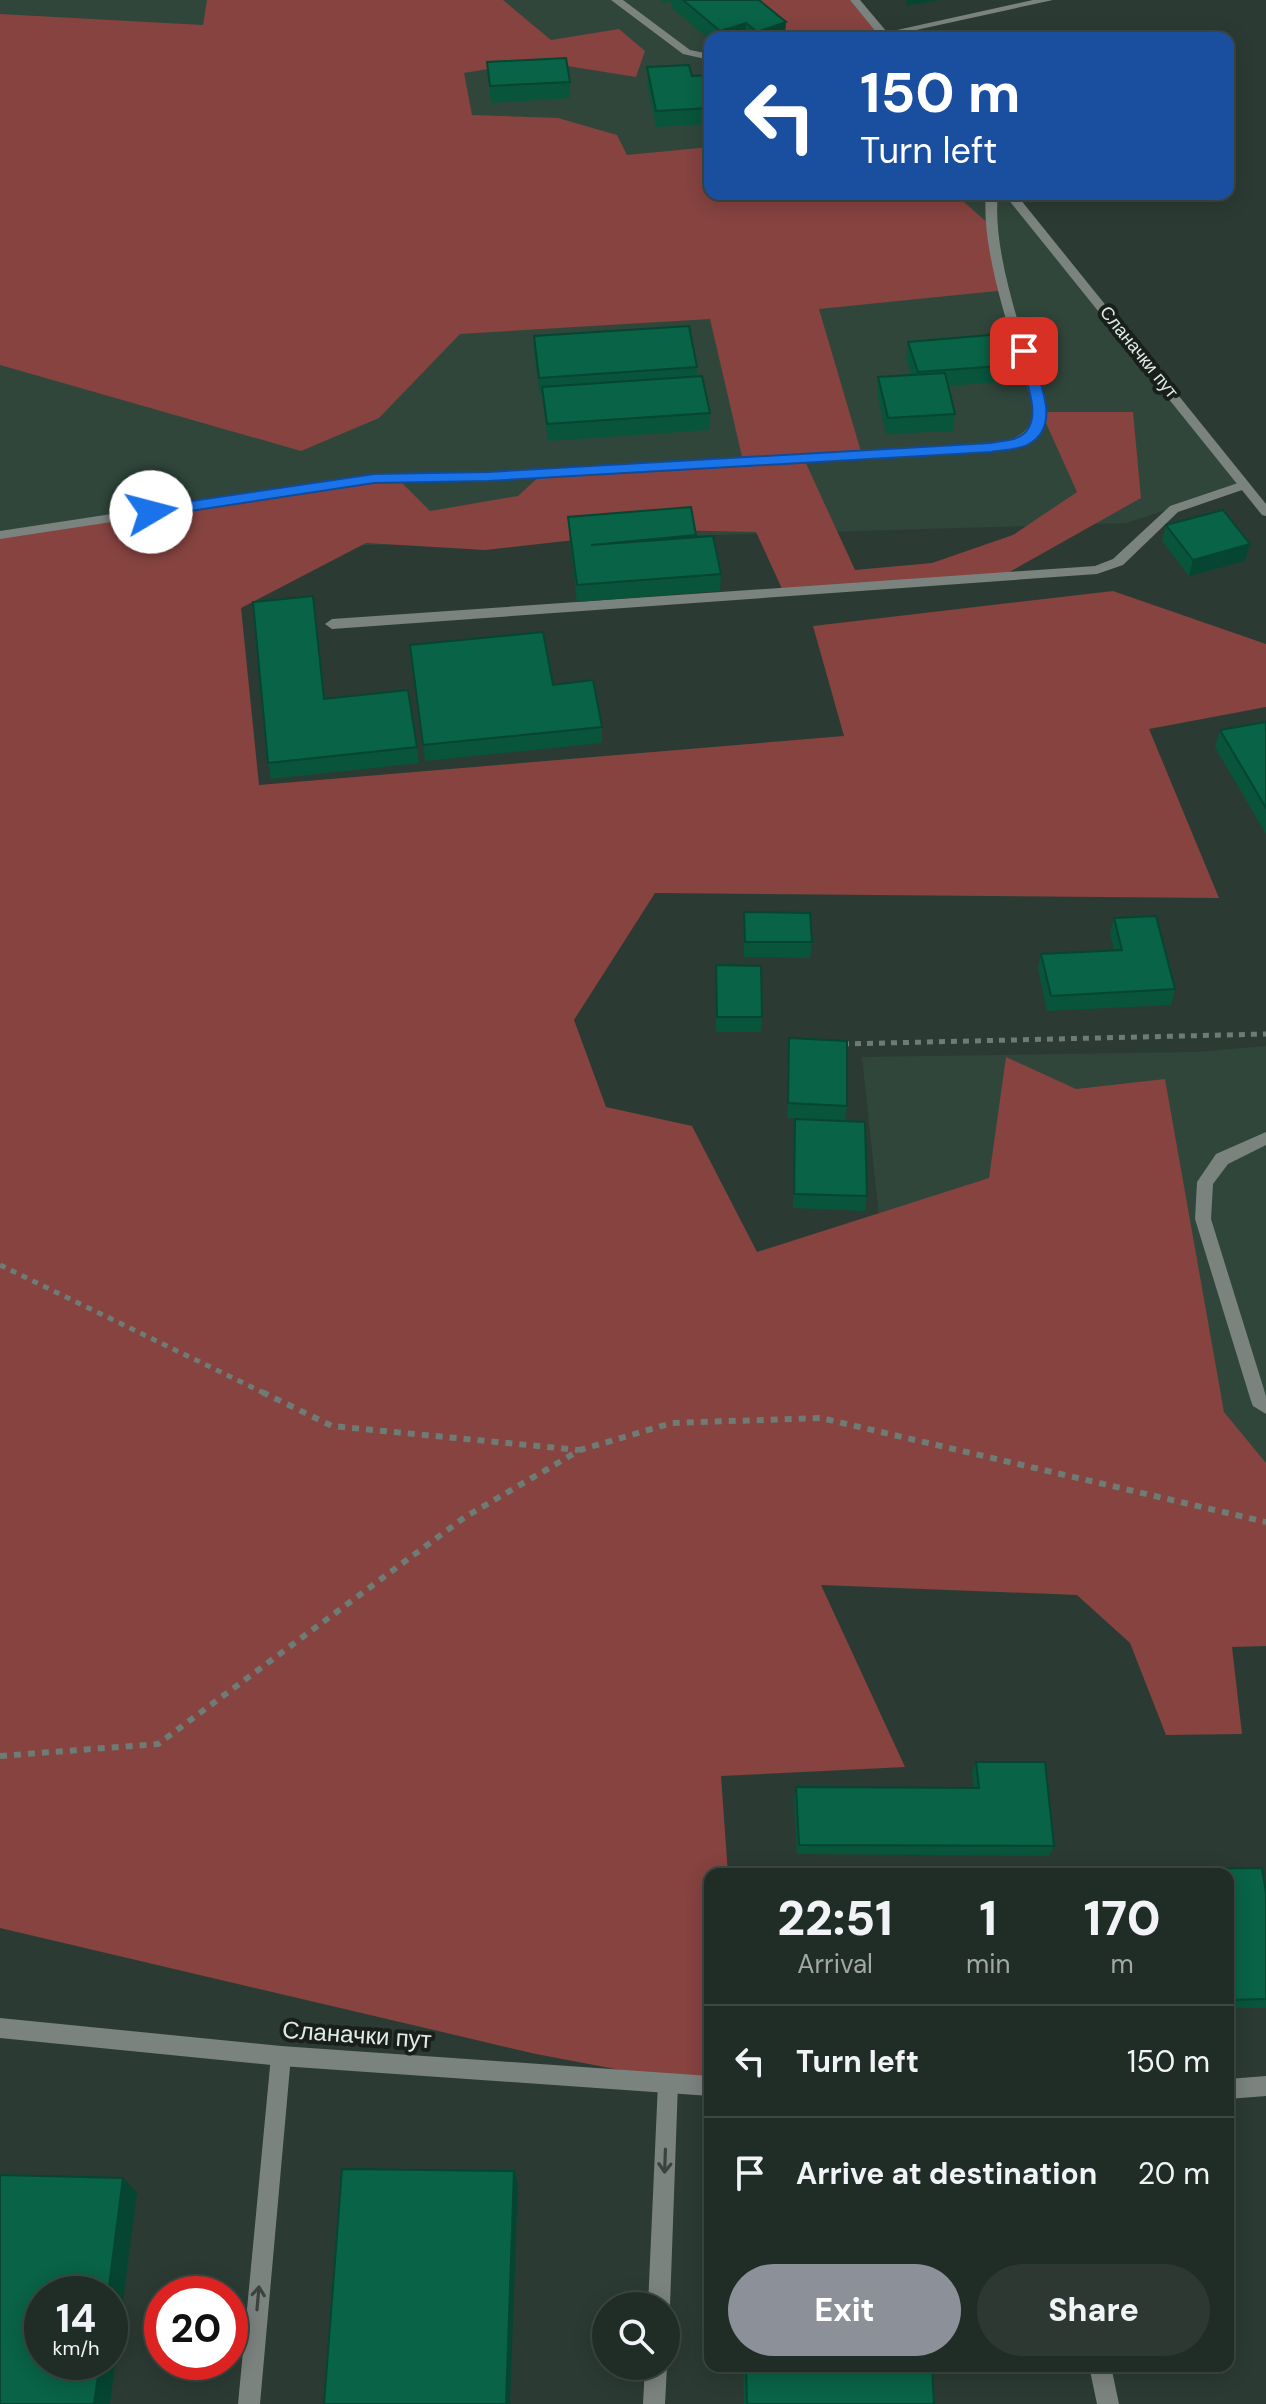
<!DOCTYPE html>
<html lang="en">
<head>
<meta charset="utf-8">
<style>
	:root { --surface:#202c26; --page:#2d3832; --text:#f1f3f6; --muted:#a2a7a7; --line:#3d4843; --accent:#8c9099 }
	body { margin:0; font-family:"DM Sans",sans-serif; background:var(--page); color:var(--text); height:100vh; display:flex; flex-direction:column; font-size:30px; white-space:nowrap }
	* { box-sizing:border-box; margin:0 }
	p { font-size:26px; color:var(--muted) }
	.icon { flex:none; width:44px; height:44px; fill:none; stroke:currentColor; stroke-width:2; stroke-linecap:round; stroke-linejoin:round }
	.map { position:relative; flex:1; overflow:hidden }
	.drawer { position:absolute; left:704px; top:1868px; width:530px; height:504px; display:flex; flex-direction:column; background:var(--surface); border-radius:16px; box-shadow:0 4px 20px #0003,0 0 0 2px var(--line) }
	.drawer>* { flex:none }
	.banner { position:absolute; left:704px; top:32px; width:530px; height:168px; border-radius:16px; box-shadow:0 4px 20px #0003,0 0 0 2px var(--line); background:#1a4fa0; color:#fff; overflow:hidden }
	.tools { position:absolute; left:592px; top:2292px; display:grid; gap:16px }
	.tools a { display:grid; place-items:center; width:88px; height:88px; border-radius:50%; background:var(--surface); box-shadow:0 4px 20px #0003,0 0 0 2px var(--line); font-size:40px }
	.speed { position:absolute; left:24px; top:2276px; display:flex; gap:16px; font-size:40px; font-weight:700; text-align:center }
	.speed>* { display:grid; place-content:center; width:104px; height:104px; border-radius:50%; background:var(--surface); box-shadow:0 4px 20px #0003,0 0 0 2px var(--line); line-height:1 }
	.speed small { font-size:20px; font-weight:400 }
	.speed .limit { border:12px solid #d22; background:#fff; color:#111 }
	.pin { position:absolute; display:grid; place-items:center; width:68px; height:68px; color:#fff; margin:-34px; border-radius:16px; box-shadow:0 4px 12px #0006 }
	.me { position:absolute; width:88px; margin:-44px; rotate:82deg; stroke-linejoin:round; filter:drop-shadow(0 0 6px #0008) }
	.turn { display:flex; align-items:center; gap:28px; height:168px; padding:0 24px; font-size:36px }
	.turn .icon { width:104px; height:104px; stroke-width:2.5 }
	.turn b { display:block; font-size:56px; line-height:68px }
	.eta { display:flex; justify-content:space-evenly; align-items:center; height:136px; text-align:center }
	.eta b { font-size:48px; font-weight:800; line-height:56px }
	.action { display:flex; gap:16px; margin-top:auto; padding:16px 24px }
	.action a { flex:1; height:92px; border-radius:48px; background:var(--accent); color:#fff; font-size:32px; font-weight:800; line-height:92px; text-align:center }
	.action a+a { background:var(--page); color:var(--text) }
	ul { padding:0; list-style:none }
	li { display:flex; align-items:center; gap:24px; height:112px; padding:0 24px; border-top:2px solid var(--line) }
	li div { flex:1 }
	li b { display:block; font-size:30px }
	li em { font-style:normal }
	.map>svg:first-child { display:block }
</style>
</head>
<body>
<div class="map">
<svg width="1266" height="2404" viewBox="0 0 1266 2404">
	<rect width="100%" height="100%" fill="#2b3b33"/>
	<path fill="#30463b" d="M 0,0 L 855,0 L 887,38 L 710,38 L 710,194 L 1011,194 L 1244,485 L 1126,523 L 0,556 Z
		M 1266,1046 L 1266,1472 L 893,1347 L 862,1057 L 1196,1052 Z"/>
	<path fill="#864340" d="M 207,0 L 503,0 L 551,40 L 619,29 L 645,51 L 636,77 L 536,61 L 464,73 L 472,115 L 558,118 L 617,135 L 627,155 L 710,147 L 710,194 L 955,194 L 990,225 L 1007,290 L 819,309 L 862,455 L 804,459 L 855,570 L 932,563 L 1013,535 L 1077,492 L 1041,412 L 1133,412 L 1141,498 L 997,579 L 783,591 L 756,532 L 663,530 L 485,550 L 366,543 L 241,608 L 259,785 L 844,736 L 813,626 L 1113,591 L 1266,644 L 1266,707 L 1149,729 L 1219,898 L 655,893 L 574,1020 L 606,1107 L 692,1126 L 757,1252 L 989,1178 L 1006,1057 L 1076,1089 L 1165,1079 L 1224,1412 L 1266,1463 L 1266,1646 L 1232,1647 L 1242,1734 L 1166,1735 L 1130,1643 L 1077,1595 L 821,1585 L 905,1767 L 721,1776 L 728,1874 L 710,1874 L 710,2087 L 536,2054 L 0,1928 L 0,535 L 397,478 L 430,511 L 518,496 L 543,473 L 743,461 L 710,319 L 460,334 L 379,418 L 301,451 L 0,365 L 0,14 L 203,25 Z
		M 746,0 L 854,0 L 886,38 L 790,38 Z"/>
	<g fill="none" stroke-linecap="round" stroke-linejoin="round">
		<path stroke="#6e7c75" stroke-width="5" stroke-dasharray="6 6" stroke-linecap="butt" d="M 843,1044 L 1266,1034
			M 0,1265 L 266,1394"/>
		<path stroke="#6e7c75" stroke-width="6" stroke-dasharray="7 7" stroke-linecap="butt" d="M 262,1392 L 332,1426 L 579,1450
			M 0,1756 L 158,1744 L 465,1517 L 580,1450 L 672,1423 L 821,1418 L 1266,1522"/>
		<path fill="#7b837f" fill-rule="evenodd" d="M 611,0 L 623,0 L 690,50 L 710,54 L 710,60 L 683,54 Z
			M 986,194 L 998,194 C 991,255 1028,352 1047,412 C 1039,442 1019,447 991,451 L 488,481 L 374,482 L 0,539 L 0,531 L 374,474 L 488,473 L 991,443 C 1013,440 1029,436 1035,412 C 1017,352 980,255 986,194 Z
			M 1244,481 L 1250,485 L 1248,488 L 1178,512 L 1123,565 L 1097,574 L 332,629 L 325,624 L 332,619 L 1095,566 L 1113,559 L 1170,506 Z
			M 1266,1132 L 1266,1145 L 1228,1164 L 1213,1184 L 1211,1219 L 1266,1396 L 1266,1414 L 1253,1406 L 1251,1401 L 1195,1219 L 1197,1182 L 1216,1154 Z
			M 281,2046 L 288,2049 L 291,2056 L 260,2404 L 238,2404 L 271,2056 L 274,2049 Z
			M 668,2073 L 675,2076 L 678,2083 L 670,2306 L 666,2314 L 666,2306 L 648,2306 L 658,2083 L 661,2076 Z
			M 666,2364 L 667,2366 L 665,2404 L 643,2404 L 645,2366 Z"/>
		<path fill="#7b837f" fill-rule="evenodd" d="M 1033,0 L 1053,0 L 884,37 L 879,34 Z
			M 0,2018 L 281,2046 L 710,2076 L 710,2096 L 281,2066 L 0,2038 Z
			M 1266,2076 L 1266,2096 L 1228,2099 L 1228,2079 Z
			M 1089,2366 L 1111,2366 L 1119,2404 L 1097,2404 Z"/>
		<path fill="#7b837f" fill-rule="evenodd" d="M 850,0 L 860,0 L 892,38 L 881,38 Z
			M 1004,194 L 1016,194 L 1266,504 L 1266,516 L 1262,515 Z"/>
	</g>
	<path fill="#08553c" d="M 661,0 L 759,0 L 785,38 L 710,38 L 710,40 L 671,7 L 671,1 L 664,3 Z
		M 487,62 L 570,82 L 570,98 L 491,103 Z
		M 647,67 L 692,76 L 710,75 L 710,124 L 656,127 L 647,84 Z
		M 534,336 L 697,367 L 697,377 L 710,413 L 709,430 L 548,441 L 542,394 L 540,394 L 534,353 Z
		M 908,342 L 1013,365 L 1010,381 L 948,386 L 955,414 L 953,431 L 886,434 L 877,393 L 878,377 L 911,375 L 906,358 Z
		M 691,507 L 696,537 L 721,574 L 720,591 L 577,602 L 569,533 L 568,517 Z
		M 1166,525 L 1250,544 L 1245,561 L 1189,576 L 1162,541 Z
		M 313,596 L 325,699 L 417,747 L 419,763 L 271,779 L 268,763 Z
		M 410,645 L 553,685 L 602,727 L 602,743 L 425,761 Z
		M 1266,722 L 1266,834 L 1215,747 L 1220,730 Z
		M 744,912 L 812,942 L 810,958 L 744,957 Z
		M 1114,918 L 1175,989 L 1171,1005 L 1047,1011 L 1038,969 L 1041,954 L 1114,950 L 1110,933 Z
		M 716,965 L 762,1017 L 761,1032 L 716,1032 Z
		M 789,1038 L 847,1106 L 845,1121 L 787,1118 Z
		M 795,1119 L 867,1196 L 865,1211 L 793,1208 L 794,1134 Z
		M 976,1762 L 1054,1846 L 1049,1856 L 797,1854 L 794,1798 L 796,1787 L 974,1788 L 972,1772 Z
		M 1228,1874 L 1266,1893 L 1266,2008 L 1228,2008 Z
		M 743,2366 L 932,2366 L 934,2404 L 744,2404 Z"/>
	<path fill="#064531" d="M 907,0 L 940,0 L 906,6 Z
		M 786,22 L 785,38 L 757,38 L 757,32 Z
		M 746,23 L 745,38 L 720,38 L 720,31 Z
		M 1250,544 L 1245,561 L 1189,576 L 1193,560 Z
		M 514,2171 L 518,2185 L 510,2404 L 506,2404 Z
		M 123,2178 L 137,2192 L 110,2404 L 94,2404 L 100,2362 L 110,2362 L 110,2294 L 108,2294 Z"/>
	<path fill="#096346" stroke="#064531" stroke-width="2" d="M 683,0 L 759,0 L 786,22 L 757,32 L 746,23 L 720,31 Z
		M 566,58 L 570,82 L 490,86 L 487,62 Z
		M 689,65 L 692,76 L 710,75 L 710,108 L 656,111 L 647,67 Z
		M 689,326 L 697,367 L 539,378 L 534,336 Z
		M 1001,334 L 1013,365 L 918,372 L 908,342 Z
		M 945,373 L 955,414 L 888,418 L 878,377 Z
		M 702,376 L 710,413 L 547,424 L 542,387 Z
		M 691,507 L 696,535 L 591,545 L 713,536 L 721,574 L 577,585 L 568,517 Z
		M 1223,510 L 1250,544 L 1193,560 L 1166,525 Z
		M 313,596 L 324,699 L 408,690 L 417,747 L 268,763 L 253,602 Z
		M 543,632 L 553,685 L 593,680 L 602,727 L 423,745 L 410,645 Z
		M 1266,722 L 1266,808 L 1220,730 Z
		M 744,912 L 810,913 L 812,942 L 745,942 Z
		M 1156,916 L 1175,989 L 1051,996 L 1041,954 L 1122,950 L 1114,918 Z
		M 716,965 L 761,966 L 762,1017 L 717,1017 Z
		M 789,1038 L 847,1041 L 847,1106 L 788,1103 Z
		M 795,1119 L 865,1122 L 867,1196 L 794,1194 Z
		M 976,1762 L 1045,1762 L 1054,1846 L 799,1845 L 796,1787 L 979,1788 Z
		M 1262,1868 L 1266,1893 L 1266,1999 L 1228,2000 L 1228,1874 L 808,1874 L 808,1873 Z
		M 342,2169 L 514,2171 L 506,2404 L 324,2404 Z
		M 0,2175 L 123,2178 L 108,2294 L 42,2294 L 42,2362 L 100,2362 L 94,2404 L 0,2404 Z
		M 746,2366 L 932,2366 L 934,2404 L 747,2404 Z"/>
	<defs><path id="oneway-shaft" d="M-6 0H5M1.5-3L5.5 0L1.5 3" fill="none" stroke-width="1.6" stroke-linecap="round" stroke-linejoin="round" transform="scale(2)"/></defs>
	<g stroke="#3b433f">
		<use href="#oneway-shaft" transform="translate(665 2161) rotate(92)"/>
		<use href="#oneway-shaft" transform="translate(258 2298) rotate(-85)"/>
	</g>
	<path fill="#1a73e8" stroke="#114b97" stroke-width="2" d="M 1024,347 L 1030,351 C 1038,379 1063,425 1029,444 C 1019,450 1002,450 991,452 L 488,481 L 374,483 L 151,517 L 144,512 L 151,507 L 374,474 L 488,472 L 991,443 C 999,441 1009,441 1016,438 C 1049,426 1023,374 1017,351 Z"/>
	<g text-anchor="middle" stroke-width="8" stroke-linejoin="round" paint-order="stroke">
		<g font-size="18" fill="#e1ebe6" stroke="#19201c">
			<text transform="translate(1139 352) rotate(51)" y="6">Сланачки пут</text>
		</g>
		<g font-size="24" fill="#e1ebe6" stroke="#19201c">
			<text transform="translate(357 2035) rotate(4)" y="8">Сланачки пут</text>
		</g>
	</g>
</svg>
<div class="tools">
<a><svg class="icon" aria-label="search" viewBox="0 0 24 24"><circle cx="10" cy="10" r="6"/><path d="M15 15l6 6"/></svg></a>
</div>
<div class="speed"><div>14<small>km/h</small></div><div class="limit">20</div></div>
<div class="pin" style="left:1024px;top:351px;background:#d93025"><svg class="icon" aria-label="arrive" viewBox="0 0 24 24"><path d="M6 21V4h12l-3 4 3 4H6"/></svg></div>
<svg class="me" style="left:151px;top:512px" viewBox="-20 -20 40 40"><circle r="19" fill="#fff"/><path d="M0-13L10 11 0 6-10 11z" fill="#1a73e8"/></svg>
<div class="banner">
<div class="turn"><svg class="icon" aria-label="left" viewBox="0 0 24 24"><path d="M17 20v-9H6M10 6l-5 5 5 5"/></svg><div><b>150 m</b>Turn left</div></div>
</div>
<section class="drawer">
<div class="eta">
<div><b>22:51</b><p>Arrival</p></div>
<div><b>1</b><p>min</p></div>
<div><b>170</b><p>m</p></div>
</div>
<ul>
<li><svg class="icon" aria-label="left" viewBox="0 0 24 24"><path d="M17 20v-9H6M10 6l-5 5 5 5"/></svg><div><b>Turn left</b></div><em>150 m</em></li>
<li><svg class="icon" aria-label="arrive" viewBox="0 0 24 24"><path d="M6 21V4h12l-3 4 3 4H6"/></svg><div><b>Arrive at destination</b></div><em>20 m</em></li>
</ul>
<div class="action"><a>Exit</a><a>Share</a></div>
</section>
</div>
</body>
</html>
